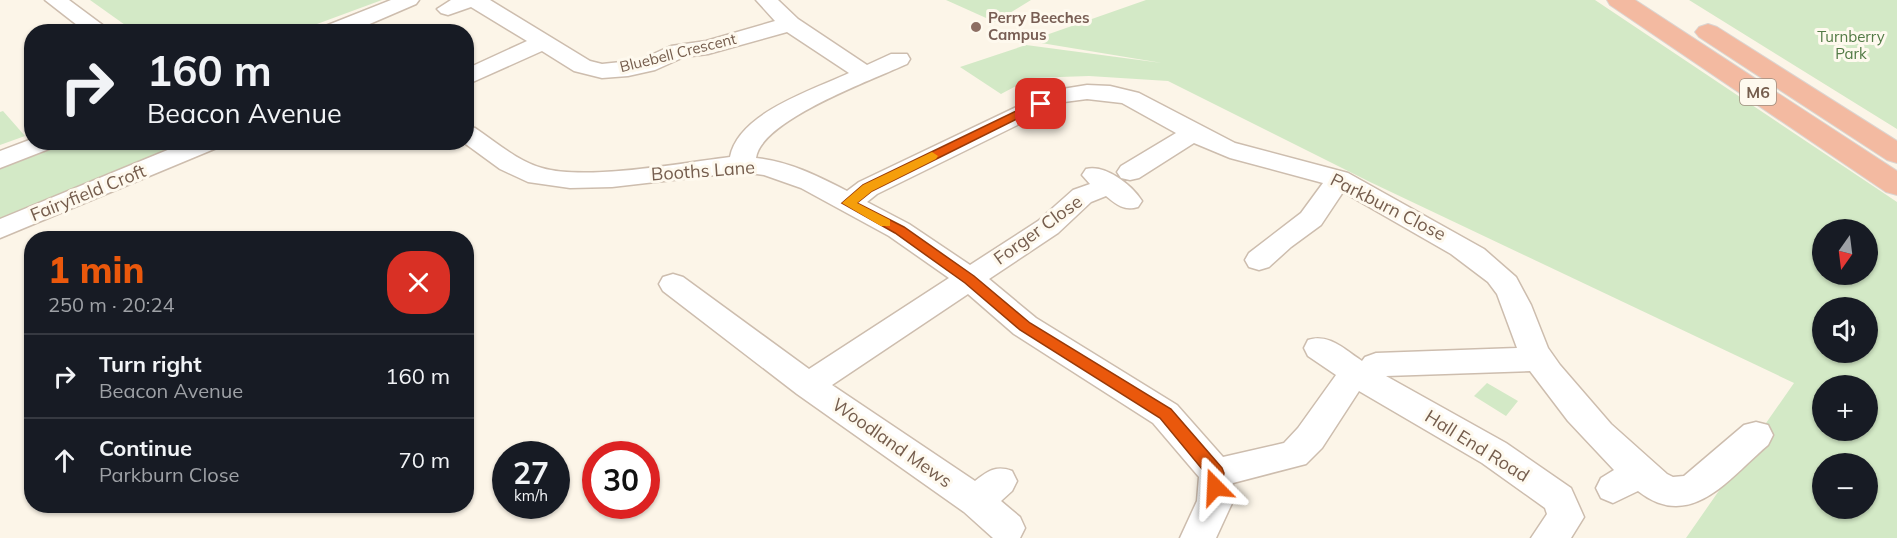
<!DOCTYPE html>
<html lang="en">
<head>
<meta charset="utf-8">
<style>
	:root { --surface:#171b24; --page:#20242c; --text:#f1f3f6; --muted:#9ea1a6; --line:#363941; --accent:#ea580c }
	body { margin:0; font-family:Mulish,sans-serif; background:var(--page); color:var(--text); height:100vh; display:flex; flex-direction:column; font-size:22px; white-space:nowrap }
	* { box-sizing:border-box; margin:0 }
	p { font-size:20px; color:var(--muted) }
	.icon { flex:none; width:33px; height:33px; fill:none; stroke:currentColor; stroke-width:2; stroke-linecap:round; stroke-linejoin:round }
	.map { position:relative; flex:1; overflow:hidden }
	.sheet { position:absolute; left:24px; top:231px; width:450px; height:282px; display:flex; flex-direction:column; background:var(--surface); border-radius:24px; box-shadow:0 2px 4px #0004 }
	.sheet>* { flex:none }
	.guide { position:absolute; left:24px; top:24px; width:450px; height:126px; border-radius:24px; box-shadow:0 2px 4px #0004; background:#171b24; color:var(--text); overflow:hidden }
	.needle { width:39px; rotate:194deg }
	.controls { position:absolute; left:1812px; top:219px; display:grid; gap:12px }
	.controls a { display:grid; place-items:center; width:66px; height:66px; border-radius:50%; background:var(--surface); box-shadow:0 2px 4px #0004; font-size:30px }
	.speed { position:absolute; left:492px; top:441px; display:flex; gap:12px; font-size:30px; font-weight:700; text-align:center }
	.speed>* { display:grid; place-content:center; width:78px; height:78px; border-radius:50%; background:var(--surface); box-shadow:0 2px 4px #0004; line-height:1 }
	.speed small { font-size:15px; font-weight:400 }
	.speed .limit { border:9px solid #d22; background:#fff; color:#111 }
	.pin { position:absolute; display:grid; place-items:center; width:51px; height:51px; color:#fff; margin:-26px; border-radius:12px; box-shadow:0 3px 9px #0006 }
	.me { position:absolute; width:66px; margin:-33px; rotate:339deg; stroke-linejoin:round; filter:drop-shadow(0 0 4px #0008) }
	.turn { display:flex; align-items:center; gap:21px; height:126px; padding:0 24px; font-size:27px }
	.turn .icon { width:78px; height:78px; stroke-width:2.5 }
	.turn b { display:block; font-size:42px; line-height:51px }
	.round { display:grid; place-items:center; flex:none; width:63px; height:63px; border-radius:24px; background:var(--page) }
	.overview { display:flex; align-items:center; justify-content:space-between; height:102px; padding:0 24px }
	h1 { font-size:36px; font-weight:800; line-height:45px; color:var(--accent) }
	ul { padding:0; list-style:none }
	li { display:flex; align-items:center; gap:18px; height:84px; padding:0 24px; border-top:2px solid var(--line) }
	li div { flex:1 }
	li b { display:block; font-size:22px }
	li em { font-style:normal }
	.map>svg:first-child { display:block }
</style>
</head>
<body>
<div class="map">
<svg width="1897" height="538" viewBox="0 0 1897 538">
	<rect width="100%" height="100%" fill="#fcf5e8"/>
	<path fill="#d3e9c6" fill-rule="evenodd" d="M 90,0 L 382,0 L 298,31 L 135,32 Z
		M 946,0 L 1031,0 L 995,22 Z
		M 1146,0 L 1595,0 L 1897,202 L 1897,538 L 1686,538 L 1794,383 L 1370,182 L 1168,81 L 1089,76 L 1031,78 L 1001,94 L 960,67 L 1026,45 L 1162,63 L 1029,41 ZM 1822,230 L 1868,230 L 1868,274 L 1822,274 ZM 1822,308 L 1868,308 L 1868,352 L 1822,352 ZM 1822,386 L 1868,386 L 1868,430 L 1822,430 ZM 1822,464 L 1868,464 L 1868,508 L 1822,508 Z
		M 1689,0 L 1897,0 L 1897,129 Z
		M 3,111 L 25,136 L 0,145 L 0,112 Z
		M 68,143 L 182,143 L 188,149 L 0,225 L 0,169 Z
		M 1487,383 L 1518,401 L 1506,416 L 1474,396 Z"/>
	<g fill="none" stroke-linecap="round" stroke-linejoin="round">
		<defs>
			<path id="minor" d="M 45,0 L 69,0 L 112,32 L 86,32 Z
				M 391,0 L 419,0 L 416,4 L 351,32 L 320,32 L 323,27 Z
				M 451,0 L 490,0 L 590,61 L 602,64 L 640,60 L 671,46 L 706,41 L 775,21 L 756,0 L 778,0 L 798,19 L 867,65 L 891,54 L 907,54 L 910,59 L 907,64 C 872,80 761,120 756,158 C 788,161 818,176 847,191 L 859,182 L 1050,91 L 1087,85 L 1110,86 L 1139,93 L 1235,143 L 1348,173 L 1484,249 L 1516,277 L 1531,305 L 1548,348 L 1560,365 L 1611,424 L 1667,474 L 1673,477 L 1684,476 L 1744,425 L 1756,422 L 1768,425 L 1773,435 L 1768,445 C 1730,477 1691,533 1638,491 L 1613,503 L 1601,498 L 1596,488 L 1601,478 L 1614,470 L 1568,421 L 1530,371 L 1386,376 L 1506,443 L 1571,488 L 1584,517 L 1571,538 L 1531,538 L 1547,514 L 1545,508 L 1482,463 L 1359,391 L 1322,448 L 1306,464 L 1233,483 L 1233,501 L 1216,538 L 1180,538 L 1197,501 L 1199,477 L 1153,423 L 1014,334 L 968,294 L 832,385 L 975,481 C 988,471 996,465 1012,471 L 1017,481 L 1012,491 L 1001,501 L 1020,517 L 1025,528 L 1020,538 L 993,538 L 964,512 L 797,394 L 663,291 L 659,284 L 663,277 L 673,274 L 683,277 L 809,369 L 949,278 L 889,236 L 801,188 L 764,175 L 742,172 L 612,187 L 570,188 L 528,182 L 500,169 L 463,142 L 466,142 L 466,126 L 475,128 C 496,142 517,161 542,168 C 586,181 682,163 730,157 C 738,113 813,90 849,73 L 787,32 L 708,54 L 684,57 L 655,70 L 628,76 L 602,78 L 574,71 L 542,51 L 466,85 L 466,69 L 527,41 L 471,7 L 448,15 L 441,13 L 437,9 ZM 1087,99 L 1122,103 L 1176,133 L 1121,166 L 1117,172 L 1121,178 L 1130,180 L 1139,178 L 1194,143 L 1230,158 L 1323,183 L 1301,213 L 1249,253 L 1245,260 L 1249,267 L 1259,270 L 1269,267 L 1291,247 L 1321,225 L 1343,192 L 1451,254 L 1488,282 L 1497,294 L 1517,348 L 1376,353 L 1365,357 L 1362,361 C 1345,350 1329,333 1308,340 L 1304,348 L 1308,356 L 1336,375 L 1298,428 L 1284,443 L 1223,457 L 1177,405 L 1036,318 L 989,279 L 1058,233 L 1091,202 L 1106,196 C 1117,205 1124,211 1138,207 L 1142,201 C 1132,185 1105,164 1086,169 L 1082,175 L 1090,184 L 1073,190 L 1038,221 L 970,265 L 909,224 L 867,202 L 877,194 L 1064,102 Z
				M 32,139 L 32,142 L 57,142 L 54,147 L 0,168 L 0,151 Z
				M 187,142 L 222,142 L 219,147 L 0,238 L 0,219 Z"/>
			<path id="highway" d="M 1607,0 L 1635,0 L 1897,171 L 1897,195 L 1886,192 L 1610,5 Z
				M 1708,24 L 1717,27 L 1897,141 L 1897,163 L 1887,160 L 1699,37 L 1695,32 L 1699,27 Z"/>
		</defs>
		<use href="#minor" stroke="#cdbdae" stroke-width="3"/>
		<use href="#highway" stroke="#dbd5d1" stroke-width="2"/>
		<use href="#minor" fill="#fff" fill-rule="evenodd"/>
		<use href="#highway" fill="#f3baa1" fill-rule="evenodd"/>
	</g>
	<path fill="#ea580c" stroke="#983908" stroke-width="1.5" d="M 1037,101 L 1047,104 L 872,191 L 857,203 L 904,227 L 974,276 L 1030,323 L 1171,409 L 1222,468 L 1224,473 L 1221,492 L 1210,492 L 1207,475 L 1160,418 L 1020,330 L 965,283 L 895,233 L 842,203 L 863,185 Z"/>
	<path fill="#f59e0b" d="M 932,152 L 938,156 L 936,159 L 872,191 L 857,203 L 890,220 L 890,226 L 881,226 L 842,203 L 863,185 Z"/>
	<circle fill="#8d6e63" stroke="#fef9ee" stroke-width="2" cx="976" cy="27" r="6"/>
	<g text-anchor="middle" stroke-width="6" stroke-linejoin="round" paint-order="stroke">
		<g font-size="15" font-weight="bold" fill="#785e54" stroke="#fef9ee" text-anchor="start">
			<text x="988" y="23">Perry Beeches<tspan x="988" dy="17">Campus</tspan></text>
		</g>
		<g font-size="15" fill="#527a45" stroke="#fef9ee">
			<text x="1851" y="42">Turnberry<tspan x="1851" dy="17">Park</tspan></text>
		</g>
		<g font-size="15" fill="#755d4d" stroke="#fef9ee">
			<text transform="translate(678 53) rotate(-14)" y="5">Bluebell Crescent</text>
		</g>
		<rect fill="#fef9ee" stroke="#9e8c7d" stroke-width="1.5" x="1740" y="79" width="36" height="26" rx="4.5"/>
		<g font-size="16" font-weight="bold" fill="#755d4d">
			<text x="1758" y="98">M6</text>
		</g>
		<g font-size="18" fill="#755d4d" stroke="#fef9ee">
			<text transform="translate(703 171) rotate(-4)" y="6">Booths Lane</text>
			<text transform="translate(88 193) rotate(-22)" y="6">Fairyfield Croft</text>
			<text transform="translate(1388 207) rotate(27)" y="6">Parkburn Close</text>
			<text transform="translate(1038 230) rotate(-36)" y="6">Forger Close</text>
			<text transform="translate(892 443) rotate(35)" y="6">Woodland Mews</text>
			<text transform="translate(1477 446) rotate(32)" y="6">Hall End Road</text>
		</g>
	</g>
</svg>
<div class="controls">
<a><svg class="needle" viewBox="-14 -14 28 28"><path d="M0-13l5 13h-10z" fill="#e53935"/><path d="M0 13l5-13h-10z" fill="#9ea1a6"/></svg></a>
<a><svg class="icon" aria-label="sound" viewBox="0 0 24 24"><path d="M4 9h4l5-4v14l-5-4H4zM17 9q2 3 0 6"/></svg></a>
<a>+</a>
<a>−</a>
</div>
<div class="speed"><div>27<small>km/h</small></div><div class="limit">30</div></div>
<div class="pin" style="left:1041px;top:104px;background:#d93025"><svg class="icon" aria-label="arrive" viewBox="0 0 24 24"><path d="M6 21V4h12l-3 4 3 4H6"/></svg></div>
<svg class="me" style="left:1215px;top:487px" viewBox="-20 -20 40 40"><path d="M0-17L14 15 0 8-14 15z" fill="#ea580c" stroke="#fff" stroke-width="4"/></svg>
<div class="guide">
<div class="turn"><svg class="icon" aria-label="right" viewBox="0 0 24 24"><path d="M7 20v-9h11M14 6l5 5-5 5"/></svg><div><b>160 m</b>Beacon Avenue</div></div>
</div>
<section class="sheet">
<div class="overview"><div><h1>1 min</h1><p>250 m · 20:24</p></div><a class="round" style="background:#d93025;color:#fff"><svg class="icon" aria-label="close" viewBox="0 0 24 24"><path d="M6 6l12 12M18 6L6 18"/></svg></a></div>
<ul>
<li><svg class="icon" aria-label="right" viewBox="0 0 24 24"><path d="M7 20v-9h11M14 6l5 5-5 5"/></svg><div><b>Turn right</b><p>Beacon Avenue</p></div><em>160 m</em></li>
<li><svg class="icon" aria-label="ahead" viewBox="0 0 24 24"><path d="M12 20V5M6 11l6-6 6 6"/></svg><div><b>Continue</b><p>Parkburn Close</p></div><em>70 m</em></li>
</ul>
</section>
</div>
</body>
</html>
